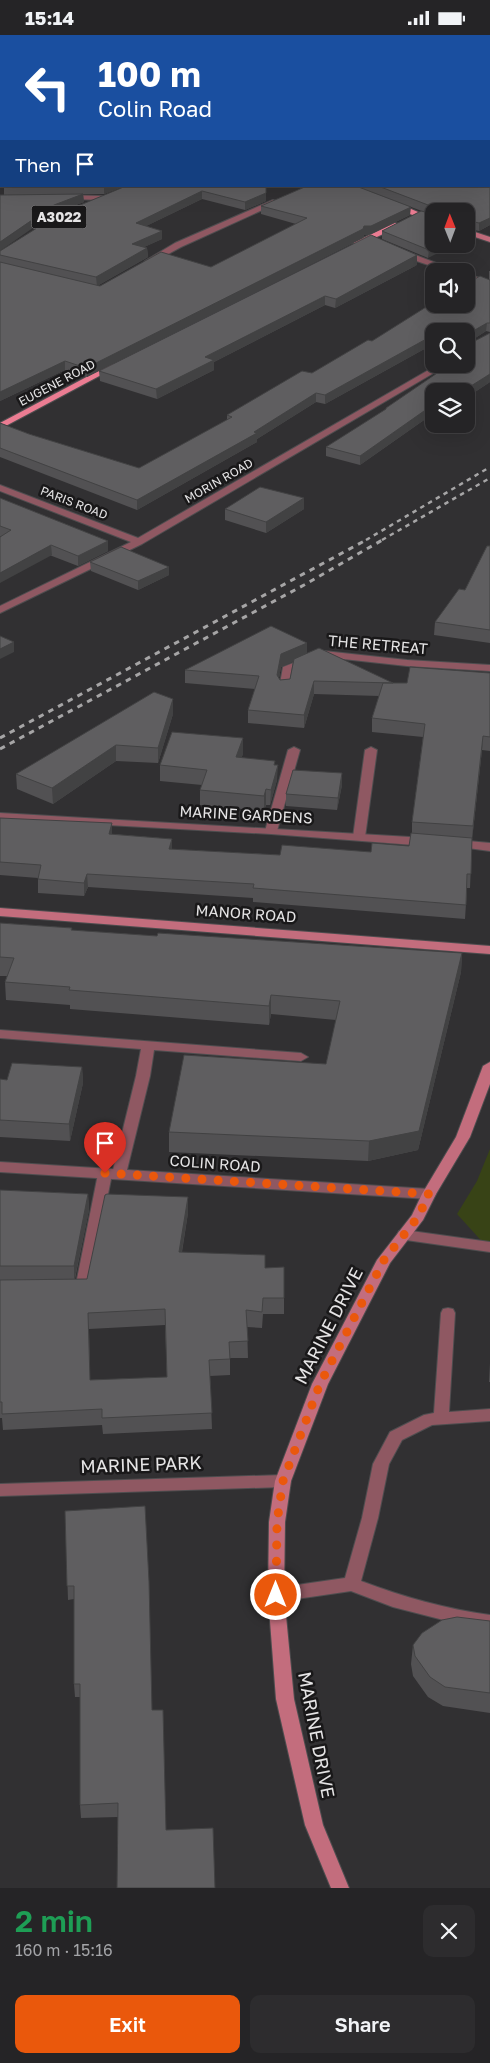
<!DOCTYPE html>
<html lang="en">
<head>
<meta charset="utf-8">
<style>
	:root { --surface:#252426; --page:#2d2c2e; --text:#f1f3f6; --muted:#a3a4a7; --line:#424143; --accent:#ea580c }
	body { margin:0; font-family:"Golos Text",sans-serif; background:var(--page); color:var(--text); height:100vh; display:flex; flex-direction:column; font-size:19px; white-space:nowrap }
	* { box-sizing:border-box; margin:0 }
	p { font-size:16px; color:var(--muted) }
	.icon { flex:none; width:28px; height:28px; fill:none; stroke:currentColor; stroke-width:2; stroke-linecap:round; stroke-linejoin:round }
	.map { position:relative; height:1853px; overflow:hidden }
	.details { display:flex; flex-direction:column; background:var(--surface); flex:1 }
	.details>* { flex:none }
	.guide { position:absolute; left:0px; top:0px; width:490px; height:152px; box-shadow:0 5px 20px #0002,0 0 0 1px var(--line); background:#1a4fa0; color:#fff; overflow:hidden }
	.needle { width:32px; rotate:359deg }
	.buttons { position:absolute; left:425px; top:168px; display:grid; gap:10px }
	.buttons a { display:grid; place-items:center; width:50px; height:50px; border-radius:10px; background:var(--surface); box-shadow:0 5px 20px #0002,0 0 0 1px var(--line); font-size:25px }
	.pin { position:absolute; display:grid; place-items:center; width:42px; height:42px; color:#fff; margin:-51px -21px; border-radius:50% 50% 50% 0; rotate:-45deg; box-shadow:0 0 5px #0007 }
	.pin .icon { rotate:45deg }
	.me { position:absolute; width:55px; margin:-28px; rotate:0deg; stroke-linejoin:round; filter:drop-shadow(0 0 4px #0008) }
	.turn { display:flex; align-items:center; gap:18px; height:105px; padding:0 15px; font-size:22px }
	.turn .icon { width:65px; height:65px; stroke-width:2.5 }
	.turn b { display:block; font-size:35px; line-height:42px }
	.then { display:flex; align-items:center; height:48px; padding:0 15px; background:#0003; gap:10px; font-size:19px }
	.round { display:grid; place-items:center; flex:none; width:52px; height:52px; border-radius:10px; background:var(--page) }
	.summary { display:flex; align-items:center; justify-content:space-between; height:85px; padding:0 15px }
	h1 { font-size:30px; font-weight:600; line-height:38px; color:#1e9e55 }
	.button { display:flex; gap:10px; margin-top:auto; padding:10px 15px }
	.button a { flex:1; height:58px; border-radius:10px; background:var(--accent); color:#fff; font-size:20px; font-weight:600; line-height:58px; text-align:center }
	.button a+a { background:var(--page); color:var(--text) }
	.status { display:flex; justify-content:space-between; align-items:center; height:35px; padding:0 25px; background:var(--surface); direction:ltr }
	.status svg { height:14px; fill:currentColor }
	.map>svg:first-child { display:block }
</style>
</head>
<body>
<div class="status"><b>15:14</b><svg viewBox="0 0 49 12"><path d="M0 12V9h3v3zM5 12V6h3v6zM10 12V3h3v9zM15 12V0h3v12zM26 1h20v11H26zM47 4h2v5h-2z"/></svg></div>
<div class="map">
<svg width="490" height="1853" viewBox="0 0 490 1853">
	<rect width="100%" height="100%" fill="#313032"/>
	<path fill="#384316" d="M 490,1114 L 490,1212 L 487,1212 L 457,1179 L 477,1146 Z"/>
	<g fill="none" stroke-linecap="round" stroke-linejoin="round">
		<defs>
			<path id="service" d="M 273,165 L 280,167 L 181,212 L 152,228 L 145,226 L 175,208 Z
				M 399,216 L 405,216 L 457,236 L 446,236 L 399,220 Z
				M 466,238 L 490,247 L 490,252 L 466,243 Z
				M 294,712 L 300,715 L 277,796 L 275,798 L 267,798 L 265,796 L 288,715 Z
				M 371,712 L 377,715 L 365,802 L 359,805 L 353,802 L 365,715 Z
				M 0,995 L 301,1018 L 308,1022 L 301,1026 L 154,1015 L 150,1041 L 126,1139 L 124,1142 L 114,1142 L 112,1139 L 136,1041 L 141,1014 L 0,1003 Z
				M 105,1134 L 110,1136 L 112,1139 L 89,1254 L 87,1258 L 82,1259 L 72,1258 L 70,1254 L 72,1250 L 76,1249 L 98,1139 L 100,1136 Z
				M 404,1195 L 490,1207 L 490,1217 L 399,1204 L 397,1200 L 399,1196 Z
				M 448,1273 L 453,1274 L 455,1278 L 449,1377 L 490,1374 L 490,1386 L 432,1390 L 402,1405 L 389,1429 L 378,1483 L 361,1546 C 403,1562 446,1574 490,1580 L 490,1594 L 467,1591 L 393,1572 L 351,1556 L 276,1567 L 270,1565 L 268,1560 L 270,1555 L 276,1553 L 345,1543 L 362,1483 L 373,1429 L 390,1397 L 424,1380 L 434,1378 L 441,1278 L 443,1274 Z"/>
			<path id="minor" d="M 439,329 L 449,329 L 142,509 L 0,578 L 0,571 L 131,507 L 0,456 L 0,450 L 138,503 Z
				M 324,616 L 407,625 L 490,630 L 490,636 L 407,631 L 325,622 L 292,636 L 289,654 L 288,656 L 280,656 L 279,654 L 283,632 Z
				M 0,778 L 427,803 L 433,807 L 427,811 L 271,799 L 0,784 Z
				M 457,805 L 490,808 L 490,816 L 453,811 L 451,809 L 453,807 Z
				M 0,1127 L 429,1154 L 434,1156 L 436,1159 L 434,1162 L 429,1164 L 0,1137 Z
				M 283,1440 L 289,1442 L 291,1446 L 289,1450 L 283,1452 L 0,1461 L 0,1449 Z"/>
			<path id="tertiary" d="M 63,160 L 104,161 L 108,163 L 104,165 L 66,164 L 62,162 Z"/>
			<path id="secondary" d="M 466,194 L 490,202 L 490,207 L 466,199 Z
				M 0,873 L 490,911 L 490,919 L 0,881 Z
				M 490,1027 L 490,1049 L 470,1102 L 436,1159 L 423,1185 L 390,1228 L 328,1349 L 291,1446 L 285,1487 L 284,1560 L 294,1664 L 323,1790 L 349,1853 L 331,1853 L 305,1790 L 276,1664 L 268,1560 L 269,1487 L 275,1446 L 312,1349 L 377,1225 L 412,1180 L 422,1159 L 456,1102 L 483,1031 Z"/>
			<path id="primary" d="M 391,168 L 397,168 L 425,180 L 418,182 L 391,172 Z
				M 395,188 L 402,190 L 360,210 L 353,208 Z
				M 111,329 L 118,331 L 0,394 L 0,388 Z"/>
		</defs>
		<use href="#service" stroke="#4e4d4f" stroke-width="2"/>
		<use href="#minor" stroke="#4e4d4f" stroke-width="2"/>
		<use href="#tertiary" stroke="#4e4d4f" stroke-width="2"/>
		<use href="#secondary" stroke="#4e4d4f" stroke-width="2"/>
		<use href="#primary" stroke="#4e4d4f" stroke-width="2"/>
		<use href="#service" fill="#8f5862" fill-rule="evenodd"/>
		<use href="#minor" fill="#8f5862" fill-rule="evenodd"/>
		<use href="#tertiary" fill="#8f5862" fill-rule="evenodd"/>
		<use href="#secondary" fill="#c36d7d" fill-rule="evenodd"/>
		<use href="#primary" fill="#eb7c92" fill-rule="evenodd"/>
		<path stroke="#a6a5a6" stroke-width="2.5" stroke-dasharray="4.5 4.5" stroke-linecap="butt" d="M 366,505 L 490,432
			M 382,505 L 490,443"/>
		<path stroke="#a6a5a6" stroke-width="3" stroke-dasharray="5.5 5.5" stroke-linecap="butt" d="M 0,703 L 368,504
			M 0,714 L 304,550 L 384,504"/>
	</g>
	<path fill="#525153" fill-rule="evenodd" d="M 0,0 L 490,0 L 490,190 L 479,196 L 469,194 L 469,202 L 466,203 L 466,176 L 434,176 L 434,209 L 428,223 L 382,204 L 382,196 L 427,178 L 366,155 L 410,180 L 371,199 L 364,200 L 363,203 L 87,342 L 65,335 L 0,366 L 0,216 L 126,151 L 266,151 L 266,166 L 245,175 L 202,164 L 146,191 L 162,196 L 162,204 L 144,212 L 147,213 L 148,222 L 97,251 L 100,251 L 211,232 L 296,189 L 261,179 L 261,171 L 307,151 L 489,151 L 489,1 L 1,1 L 1,150 L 0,150 Z
		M 125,151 L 104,159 L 83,159 L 84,167 L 54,178 L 4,160 L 4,152 Z
		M 417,230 L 335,273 L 325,270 L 214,327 L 214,335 L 157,364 L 100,346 L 99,336 Z
		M 489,236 L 490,236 L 490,297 L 486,296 L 466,309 L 466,296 L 434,296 L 434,321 L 428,312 L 325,369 L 316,367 L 257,404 L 257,407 L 137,475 L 0,422 L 0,388 L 29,399 L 139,433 L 227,385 L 227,380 L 312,338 L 489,244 Z
		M 490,298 L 490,347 L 466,363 L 434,356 L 434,378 L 360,430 L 326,421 L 326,412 L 386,375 L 386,373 L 442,335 L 443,329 L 466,329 L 467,310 Z
		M 0,463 L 108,506 L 108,516 L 78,531 L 0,501 Z
		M 304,463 L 304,474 L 266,498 L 225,485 L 225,474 Z
		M 490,511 L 490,608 L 434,600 L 435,587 L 465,555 Z
		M 90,527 L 169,540 L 138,555 L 91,536 Z
		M 307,608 L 307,619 L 393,648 L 407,648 L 490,638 L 490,716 L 482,715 L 472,805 L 470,853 L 467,853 L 465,884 L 253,867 L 253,863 L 88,852 L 84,861 L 38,858 L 38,843 L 0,840 L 0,783 L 112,799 L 172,804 L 172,814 L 280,820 L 371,817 L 409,811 L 412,798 L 412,787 L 423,702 L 372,697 L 372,683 L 379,661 L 314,659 L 304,693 L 248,688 L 248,675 L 255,654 L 185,648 L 185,635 ZM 293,626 L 290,644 L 280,645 L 279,643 L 281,632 Z
		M 173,679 L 158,728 L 116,726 L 53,769 L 17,754 L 16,739 Z
		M 243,703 L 243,719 L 241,723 L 277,745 L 270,770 L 266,770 L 264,776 L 200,770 L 200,755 L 202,750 L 160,746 L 160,730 Z
		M 342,738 L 342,750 L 337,775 L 286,771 L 286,759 Z
		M 0,888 L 72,893 L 72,895 L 157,901 L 462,918 L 461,937 L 418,1115 L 368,1126 L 169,1117 L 169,1097 L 326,1029 L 336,985 L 271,979 L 269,990 L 70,974 L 70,970 L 6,965 L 5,947 L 7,941 L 0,941 Z
		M 82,1032 L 83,1048 L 70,1106 L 0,1102 L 0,1044 L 7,1045 Z
		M 0,1155 L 88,1159 L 89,1175 L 75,1244 L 87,1244 L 188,1162 L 188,1178 L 182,1217 L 265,1233 L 284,1263 L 284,1279 L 263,1279 L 262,1293 L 247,1292 L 248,1323 L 230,1323 L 230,1340 L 210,1341 L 212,1394 L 103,1399 L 102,1390 L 3,1395 L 2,1383 L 0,1383 ZM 165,1290 L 167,1342 L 90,1345 L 89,1294 Z
		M 490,1328 L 490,1347 L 489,1347 Z
		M 65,1476 L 152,1675 L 166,1795 L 215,1853 L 118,1782 L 81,1783 L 80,1770 L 80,1662 L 75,1662 L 74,1649 L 74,1564 L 68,1565 Z
		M 490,1586 L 490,1678 L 443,1671 L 428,1662 L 413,1641 L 411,1629 L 413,1610 Z"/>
	<path fill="#424243" d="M 1,141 L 1,150 L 0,150 L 0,142 Z
		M 104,151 L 125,151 L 104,159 Z
		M 202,156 L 202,164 L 136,196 L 136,188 Z
		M 266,158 L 266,166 L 245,175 L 245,167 Z
		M 83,159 L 84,167 L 54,178 L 0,216 L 0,207 L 54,170 Z
		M 411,172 L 410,180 L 371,199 L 364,200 L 363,203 L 87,342 L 86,333 L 364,191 Z
		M 490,183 L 490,190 L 479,196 L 479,188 Z
		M 469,194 L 469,202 L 466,203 L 466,195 Z
		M 162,196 L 162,204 L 133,217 L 132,209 Z
		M 441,209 L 456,209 L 428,223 L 429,215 Z
		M 147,213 L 148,222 L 97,251 L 96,242 Z
		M 417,220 L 417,230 L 335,273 L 336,264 Z
		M 325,261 L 325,270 L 214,327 L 214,335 L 157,364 L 156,354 L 205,322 Z
		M 487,288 L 486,296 L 466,309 L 466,300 Z
		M 428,303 L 428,312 L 325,369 L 325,360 Z
		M 65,326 L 65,335 L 0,366 L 0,357 Z
		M 490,339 L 490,347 L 466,363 L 466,356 L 463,356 Z
		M 316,358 L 316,367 L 257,404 L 257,407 L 137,475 L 137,465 L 254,397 Z
		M 434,369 L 434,378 L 360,430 L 360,421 Z
		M 304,463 L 304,474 L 266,498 L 266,487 Z
		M 108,506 L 108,516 L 78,531 L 78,521 Z
		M 51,510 L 52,520 L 0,548 L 0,538 Z
		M 169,532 L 169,540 L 138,555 L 138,546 Z
		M 14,607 L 14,617 L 0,624 L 0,614 Z
		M 307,608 L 307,621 L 281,632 L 277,654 L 277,640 L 281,619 Z
		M 314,646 L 314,659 L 304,693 L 304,680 Z
		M 173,664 L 173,679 L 158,728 L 158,713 Z
		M 483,701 L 482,715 L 472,805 L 473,791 Z
		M 243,703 L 243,719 L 236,738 L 236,722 Z
		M 116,710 L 116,726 L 53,769 L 52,753 Z
		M 275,726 L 275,739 L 278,730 L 277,745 L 270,770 L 271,755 Z
		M 342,738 L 342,750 L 337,775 L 338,763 Z
		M 266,754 L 266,770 L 264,776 L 264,761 Z
		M 112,788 L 112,802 L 109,799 Z
		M 172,804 L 172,817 L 169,814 Z
		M 87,839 L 88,852 L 84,861 L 84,848 Z
		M 462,918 L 461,937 L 418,1115 L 368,1126 L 369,1106 Z
		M 271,960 L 271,979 L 269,990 L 269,971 Z
		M 82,1032 L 83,1048 L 70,1106 L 69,1089 Z
		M 88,1159 L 89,1175 L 74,1247 L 74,1231 Z
		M 188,1162 L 188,1178 L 179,1233 L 179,1217 Z"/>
	<path fill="#5f5e60" stroke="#424243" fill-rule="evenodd" d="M 0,0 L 490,0 L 490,6 L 489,6 L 489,1 L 1,1 L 1,37 L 0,37 Z
		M 489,13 L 490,13 L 490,42 L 489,42 Z
		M 0,44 L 1,44 L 1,141 L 0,142 Z
		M 489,47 L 489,49 L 490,49 L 490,112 L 489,112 Z
		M 489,119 L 490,119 L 490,183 L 479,188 L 466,185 L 466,176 L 436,176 L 436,173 L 378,151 L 489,151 Z
		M 5,151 L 95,151 L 4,152 Z
		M 126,151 L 266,151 L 266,158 L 245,167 L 202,156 L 136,188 L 162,196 L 132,209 L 147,213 L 96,242 L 0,220 L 0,216 L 61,178 Z
		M 307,151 L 356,151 L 411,172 L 371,191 L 364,191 L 363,194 L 86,333 L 65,326 L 0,357 L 0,227 L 100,251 L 161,217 L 211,232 L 307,183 L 261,171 Z
		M 83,159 L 54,170 L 0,207 L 0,160 Z
		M 421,176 L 434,179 L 434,209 L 441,209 L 429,215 L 382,196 Z
		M 371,200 L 417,220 L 336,264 L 325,261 L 205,322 L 214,325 L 156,354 L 99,336 Z
		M 480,241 L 490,245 L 490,288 L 487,288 L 466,300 L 466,296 L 434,296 L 434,312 L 428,303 L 325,360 L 316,358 L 254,397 L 257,398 L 137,465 L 0,413 L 0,388 L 29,399 L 139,433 L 232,382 L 227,380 L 302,336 L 312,338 L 368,305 L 372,306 L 434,267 L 434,269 L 466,269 L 466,249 Z
		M 490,298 L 490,339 L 463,356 L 434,356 L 434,369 L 360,421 L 326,412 L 386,374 L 386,373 L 446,332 L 444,329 L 466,329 L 466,310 L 467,310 Z
		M 260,452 L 304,463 L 266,487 L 225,474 Z
		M 0,463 L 108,506 L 78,521 L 51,510 L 0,538 L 0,502 L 11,495 L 0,491 Z
		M 487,511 L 490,511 L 490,595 L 435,587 L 459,554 L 465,555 Z
		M 121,512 L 169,532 L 138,546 L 90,527 Z
		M 271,591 L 307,608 L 281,619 L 277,640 L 280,645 L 290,644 L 294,624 L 319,613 L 393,648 L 407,648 L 410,632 L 490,638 L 490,702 L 483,701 L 473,791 L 412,787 L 425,689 L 372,683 L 383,648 L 393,648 L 314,646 L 304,680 L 248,675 L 259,641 L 185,635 Z
		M 0,601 L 14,607 L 0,614 Z
		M 154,657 L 173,664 L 158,713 L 116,710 L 52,753 L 16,739 Z
		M 172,697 L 243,703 L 236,722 L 275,726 L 274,730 L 278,730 L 271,755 L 266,754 L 264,761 L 200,755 L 207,735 L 160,730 Z
		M 293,735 L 342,738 L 338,763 L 286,759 Z
		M 0,783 L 112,788 L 109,799 L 172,804 L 169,814 L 280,820 L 282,810 L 371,817 L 372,808 L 409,811 L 411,798 L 472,803 L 471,839 L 467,839 L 466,870 L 253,853 L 254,849 L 87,839 L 84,848 L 38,844 L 41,830 L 0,827 Z
		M 0,888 L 72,893 L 71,895 L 157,901 L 158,898 L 462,918 L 419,1096 L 369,1106 L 169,1097 L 184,1020 L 326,1029 L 340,966 L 271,960 L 269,971 L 69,955 L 70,952 L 5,947 L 14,923 L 0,922 Z
		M 12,1028 L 82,1032 L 69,1089 L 0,1085 L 0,1044 L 7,1045 Z
		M 0,1155 L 88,1159 L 74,1231 L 0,1231 Z
		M 107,1159 L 188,1162 L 179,1217 L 265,1220 L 265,1233 L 284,1232 L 284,1263 L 263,1263 L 262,1277 L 246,1275 L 248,1306 L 229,1307 L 230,1324 L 209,1325 L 212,1378 L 102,1383 L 102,1374 L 2,1379 L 2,1367 L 0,1367 L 0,1245 L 87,1244 L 105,1160 ZM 165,1274 L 167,1342 L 90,1345 L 88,1278 Z
		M 145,1471 L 149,1546 L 152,1675 L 163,1675 L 166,1795 L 213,1793 L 215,1853 L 117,1853 L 118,1768 L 80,1770 L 80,1649 L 74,1649 L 74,1551 L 67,1551 L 65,1476 Z
		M 457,1582 L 490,1586 L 490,1658 L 445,1652 L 430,1642 L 415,1621 L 413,1610 L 422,1598 L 442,1585 Z"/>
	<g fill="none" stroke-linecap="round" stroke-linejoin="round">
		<path stroke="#ea580c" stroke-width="9" stroke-dasharray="0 16.2" d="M 105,1138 L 429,1159 L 418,1182 L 384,1225 L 320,1349 L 283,1446 L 277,1487 L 276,1560"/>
	</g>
	<g text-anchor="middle" stroke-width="5" stroke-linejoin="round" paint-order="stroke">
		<g font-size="12" fill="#e5e4e5" stroke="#191819">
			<text transform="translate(57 348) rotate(-28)" y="4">EUGENE ROAD</text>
			<text transform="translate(219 446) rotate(-30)" y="4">MORIN ROAD</text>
			<text transform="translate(74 468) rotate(21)" y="4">PARIS ROAD</text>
		</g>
		<rect fill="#191819" stroke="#a8a7a8" stroke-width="1" x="31.5" y="170.5" width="55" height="23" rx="4"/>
		<g font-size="14" font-weight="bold" fill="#e5e4e5">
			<text x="59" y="187">A3022</text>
		</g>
		<g font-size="15" fill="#e5e4e5" stroke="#191819">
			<text transform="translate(378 610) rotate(5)" y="5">THE RETREAT</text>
			<text transform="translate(246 780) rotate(3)" y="5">MARINE GARDENS</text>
			<text transform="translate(246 879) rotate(4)" y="5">MANOR ROAD</text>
			<text transform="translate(215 1129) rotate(4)" y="5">COLIN ROAD</text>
		</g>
		<g font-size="18" fill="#e5e4e5" stroke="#191819">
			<text transform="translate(329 1291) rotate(-63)" y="6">MARINE DRIVE</text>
			<text transform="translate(141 1430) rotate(-2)" y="6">MARINE PARK</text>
			<text transform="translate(316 1700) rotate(79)" y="6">MARINE DRIVE</text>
		</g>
	</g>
</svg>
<div class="buttons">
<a><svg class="needle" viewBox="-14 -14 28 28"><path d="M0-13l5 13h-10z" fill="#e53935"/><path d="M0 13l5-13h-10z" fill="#a3a4a7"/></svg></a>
<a><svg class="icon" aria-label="sound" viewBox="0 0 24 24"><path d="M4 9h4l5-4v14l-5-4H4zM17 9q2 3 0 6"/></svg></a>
<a><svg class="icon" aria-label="search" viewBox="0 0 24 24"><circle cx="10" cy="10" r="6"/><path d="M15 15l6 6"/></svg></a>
<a><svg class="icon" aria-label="layers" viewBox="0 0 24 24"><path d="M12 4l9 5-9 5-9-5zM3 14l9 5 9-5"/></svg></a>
</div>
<div class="pin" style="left:105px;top:1138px;background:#d93025"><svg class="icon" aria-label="arrive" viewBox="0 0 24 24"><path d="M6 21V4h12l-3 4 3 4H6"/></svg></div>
<svg class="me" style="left:276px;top:1560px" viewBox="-20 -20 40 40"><circle r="17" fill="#ea580c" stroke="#fff" stroke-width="3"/><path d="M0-11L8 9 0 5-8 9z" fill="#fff"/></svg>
<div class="guide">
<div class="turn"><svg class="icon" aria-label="left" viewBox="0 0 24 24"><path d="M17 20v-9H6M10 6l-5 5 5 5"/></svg><div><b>100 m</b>Colin Road</div></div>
<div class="then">Then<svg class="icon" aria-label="arrive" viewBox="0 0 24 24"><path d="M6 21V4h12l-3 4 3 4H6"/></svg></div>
</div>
</div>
<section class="details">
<div class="summary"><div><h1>2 min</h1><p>160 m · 15:16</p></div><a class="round"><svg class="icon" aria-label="close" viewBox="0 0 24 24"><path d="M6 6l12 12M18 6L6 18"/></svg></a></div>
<div class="button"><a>Exit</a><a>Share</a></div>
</section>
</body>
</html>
